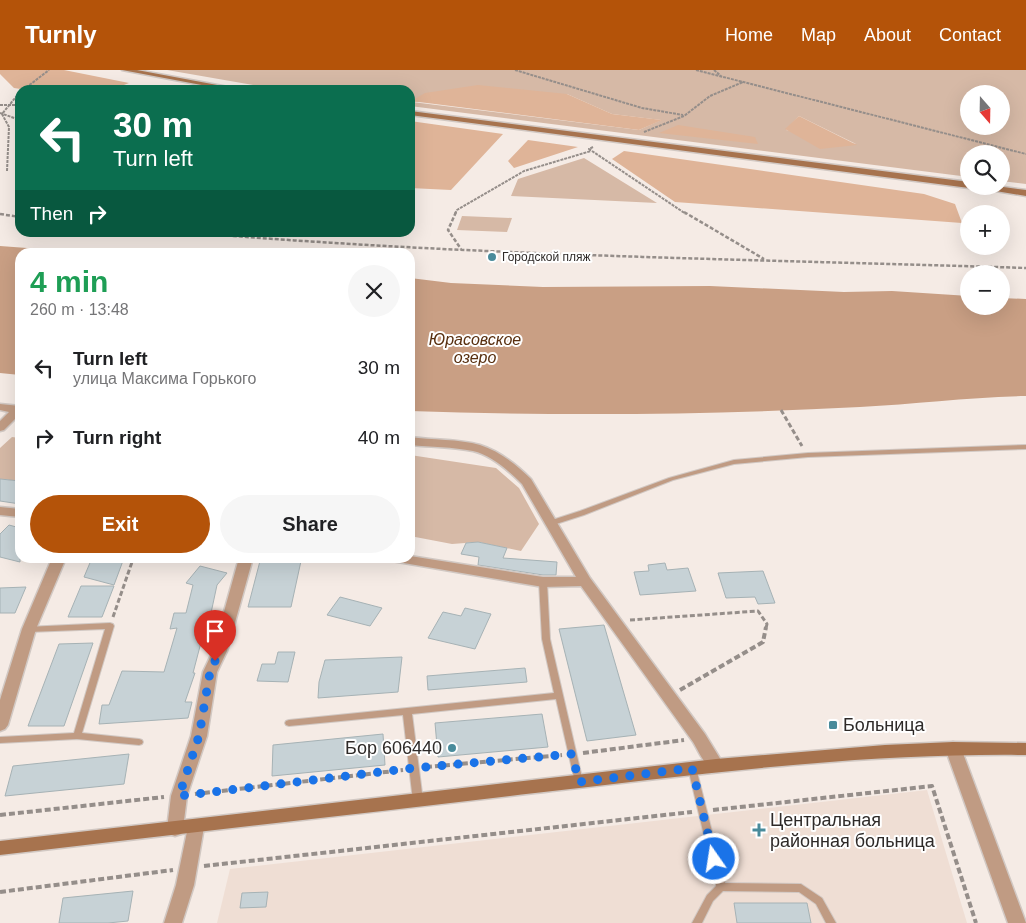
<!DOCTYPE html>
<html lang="en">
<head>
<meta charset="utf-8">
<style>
	:root { --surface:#fff; --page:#f6f6f6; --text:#202124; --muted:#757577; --accent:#b45309 }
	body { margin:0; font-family:Helvetica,sans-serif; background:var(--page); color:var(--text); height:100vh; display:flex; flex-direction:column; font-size:19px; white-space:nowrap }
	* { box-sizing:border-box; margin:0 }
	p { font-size:16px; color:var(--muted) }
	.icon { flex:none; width:28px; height:28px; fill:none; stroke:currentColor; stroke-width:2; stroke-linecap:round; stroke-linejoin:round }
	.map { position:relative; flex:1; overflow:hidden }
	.sheet { position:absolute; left:15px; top:178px; width:400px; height:315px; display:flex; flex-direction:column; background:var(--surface); border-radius:15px; box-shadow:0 5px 20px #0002 }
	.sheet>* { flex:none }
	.banner { position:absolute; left:15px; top:15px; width:400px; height:152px; border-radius:15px; box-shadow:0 5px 20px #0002; background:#0b6e4f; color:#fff; overflow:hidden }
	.needle { width:32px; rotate:160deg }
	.tools { position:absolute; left:960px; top:15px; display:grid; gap:10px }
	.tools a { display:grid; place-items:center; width:50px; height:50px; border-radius:50%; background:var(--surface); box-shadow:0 5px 20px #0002; font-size:25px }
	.pin { position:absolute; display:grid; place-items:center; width:42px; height:42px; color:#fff; margin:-51px -21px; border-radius:50% 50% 50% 0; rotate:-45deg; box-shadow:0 0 5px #0007 }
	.pin .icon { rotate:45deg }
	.me { position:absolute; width:55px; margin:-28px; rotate:347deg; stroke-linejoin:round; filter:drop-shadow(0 0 4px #0008) }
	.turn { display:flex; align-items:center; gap:18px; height:105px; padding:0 15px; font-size:22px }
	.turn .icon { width:65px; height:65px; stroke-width:2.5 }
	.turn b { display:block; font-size:35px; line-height:42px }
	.then { display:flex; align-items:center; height:48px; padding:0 15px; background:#0003; gap:10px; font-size:19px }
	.round { display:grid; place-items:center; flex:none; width:52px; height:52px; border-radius:26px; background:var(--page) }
	.overview { display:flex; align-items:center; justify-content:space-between; height:85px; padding:0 15px }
	h1 { font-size:30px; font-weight:700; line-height:38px; color:#1e9e55 }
	.primary-button { display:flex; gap:10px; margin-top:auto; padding:10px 15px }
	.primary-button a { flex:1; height:58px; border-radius:30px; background:var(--accent); color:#fff; font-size:20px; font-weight:700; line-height:58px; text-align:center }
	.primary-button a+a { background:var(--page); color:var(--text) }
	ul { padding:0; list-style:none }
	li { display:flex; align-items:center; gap:15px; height:70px; padding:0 15px }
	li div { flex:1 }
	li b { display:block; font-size:19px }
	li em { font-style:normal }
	header { display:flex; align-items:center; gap:30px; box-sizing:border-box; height:70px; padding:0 25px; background:var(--accent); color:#fff }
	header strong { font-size:24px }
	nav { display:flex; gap:28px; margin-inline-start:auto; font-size:18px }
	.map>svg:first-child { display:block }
</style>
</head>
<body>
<header>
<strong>Turnly</strong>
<nav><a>Home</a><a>Map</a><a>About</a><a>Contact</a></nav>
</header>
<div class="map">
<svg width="1026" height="853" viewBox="0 0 1026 853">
	<rect width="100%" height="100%" fill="#f5ebe5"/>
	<path fill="#efded4" d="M 927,720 L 967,853 L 217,853 L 230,799 Z"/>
	<path fill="#d6b9a6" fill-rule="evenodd" d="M 167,0 L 1026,0 L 1026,114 L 1001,111 L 1001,84 L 969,84 L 969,107 L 410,36 L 410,20 L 282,20 ZM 567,24 L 612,44 L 661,50 L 639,60 L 412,32 ZM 969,24 L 1001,24 L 1001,56 L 969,56 ZM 799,46 L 856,74 L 786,60 Z
		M 584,88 L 657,133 L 511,126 L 518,109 Z
		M 462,146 L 512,148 L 507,162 L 457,160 Z
		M 12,367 L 20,368 L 20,411 L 0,409 L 0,378 Z
		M 410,385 L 496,398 L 519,418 L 539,454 L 521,481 L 478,472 L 452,474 L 410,466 Z"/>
	<path fill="#dfb498" d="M 0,0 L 64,0 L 129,13 L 111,20 L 27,20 L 14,18 L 0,4 Z
		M 478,15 L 567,24 L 612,44 L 662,50 L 639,60 L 411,31 L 425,23 Z
		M 799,46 L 857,75 L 820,79 L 785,59 Z
		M 410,51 L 503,64 L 451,120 L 410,118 Z
		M 678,55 L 755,67 L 758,74 L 659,63 Z
		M 528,70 L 578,77 L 514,98 L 508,91 Z
		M 624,81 L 924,124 L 955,134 L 962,153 L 675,132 L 612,89 Z"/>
	<path fill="#c99f84" d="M 0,176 L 81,182 L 20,182 L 20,305 L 0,303 Z
		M 410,208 L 451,213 L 543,217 L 710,216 L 844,222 L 892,221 L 969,226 L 969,236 L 1001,236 L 1001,228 L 1026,229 L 1026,326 C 971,327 915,334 860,337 C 710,345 560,346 410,341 Z"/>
	<path fill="#c7d2d6" stroke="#a6b2b5" d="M 0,409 L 20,411 L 20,434 L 0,431 Z
		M 9,455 L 20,458 L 20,492 L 0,487 L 0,464 Z
		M 478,472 L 507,478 L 503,488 L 557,492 L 556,505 L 543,505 L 478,495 L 479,487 L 461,484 L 466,473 Z
		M 92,488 L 124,488 L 114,515 L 84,507 Z
		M 260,491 L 301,491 L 291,537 L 248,537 Z
		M 665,493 L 667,500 L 688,498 L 696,521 L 640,525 L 634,502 L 649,501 L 648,495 Z
		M 200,496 L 227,503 L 217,515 L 208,557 L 205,557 L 193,603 L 195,603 L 185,632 L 192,632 L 188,648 L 99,654 L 102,635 L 109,635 L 122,601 L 164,602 L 177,558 L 170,559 L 174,543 L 186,543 L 193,515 L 186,513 Z
		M 763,501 L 775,533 L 758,534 L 755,527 L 726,528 L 718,503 Z
		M 81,516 L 114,516 L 102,547 L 68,547 Z
		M 26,517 L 15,543 L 0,543 L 0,518 Z
		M 340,527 L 382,538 L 370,556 L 327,545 Z
		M 465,538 L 491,544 L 475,579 L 428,568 L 443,542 L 461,546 Z
		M 604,555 L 636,665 L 587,671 L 559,559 Z
		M 93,573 L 64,656 L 28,656 L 59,574 Z
		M 278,582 L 295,582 L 288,612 L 257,611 L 262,594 L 275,594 Z
		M 402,587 L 398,622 L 318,628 L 319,612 L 325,590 Z
		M 525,598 L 527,612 L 428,620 L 427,606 Z
		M 542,644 L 548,677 L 438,687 L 435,653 Z
		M 383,664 L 385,695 L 272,706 L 273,675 Z
		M 129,684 L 124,714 L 5,726 L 13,696 Z
		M 133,821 L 128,851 L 108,853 L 59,853 L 63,828 Z
		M 268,822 L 266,837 L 240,838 L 242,823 Z
		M 734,833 L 807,833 L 811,853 L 737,853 Z"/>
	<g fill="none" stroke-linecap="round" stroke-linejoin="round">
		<defs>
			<path id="lane" d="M 1026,375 L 1026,379 L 808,387 L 734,394 L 673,410 L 584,445 L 553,455 L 549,455 L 547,453 L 549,451 L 580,441 L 669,408 L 734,390 L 808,383 Z
				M 543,509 L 546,510 L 547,512 L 550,569 L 583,712 L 582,715 L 579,716 L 576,715 L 575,712 L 556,629 L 412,644 L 423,731 L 421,734 L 418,735 L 415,734 L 413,731 L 403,645 L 289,656 L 286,655 L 285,653 L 286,651 L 289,650 L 554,623 L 542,569 L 539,512 L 540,510 Z
				M 110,553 L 113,554 L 114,556 L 82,663 L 139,669 L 142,670 L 143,672 L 142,674 L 139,675 L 77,669 L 0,673 L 0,667 L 74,663 L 105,559 L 29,562 L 26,561 L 25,559 L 26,557 Z
				M 692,694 L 695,695 L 696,698 L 725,813 L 801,814 L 822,828 L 836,853 L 826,853 L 816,834 L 799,822 L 723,821 L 713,831 L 702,853 L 692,853 L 707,825 L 716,816 L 688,698 L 689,695 Z"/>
			<path id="street" d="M 0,334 L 20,336 L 20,344 L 4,360 L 0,361 L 0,351 L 9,342 L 0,340 Z
				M 410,367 C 431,370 460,369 480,375 C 499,381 517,395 531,409 L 590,508 L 705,664 L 724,695 L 722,700 C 707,704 700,683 693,672 L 581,516 L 543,517 L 392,491 L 391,488 L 410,488 L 410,486 L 543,507 L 576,507 L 522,414 C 509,401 491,385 473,381 C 453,377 431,377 410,375 Z
				M 0,437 L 20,439 L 20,447 L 0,445 Z
				M 52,488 L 66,488 L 36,559 L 8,655 L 5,659 L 0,661 L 0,630 L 22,559 Z
				M 239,488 L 253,488 L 227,581 L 217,602 L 207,666 L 187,726 L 183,759 L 181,764 L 175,766 L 169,764 L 167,759 L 171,726 L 191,666 L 203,602 L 213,581 Z
				M 953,672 L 959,674 L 961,678 L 1026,853 L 1008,853 L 945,678 L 947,674 Z
				M 196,750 L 202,752 L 204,757 L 194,815 L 182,853 L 164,853 L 176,815 L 188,757 L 190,752 Z"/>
			<path id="secondary" d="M 122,0 L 137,0 L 244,20 L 228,20 Z
				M 410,41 L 969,112 L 969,116 L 996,116 L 1026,120 L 1026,126 L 972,117 L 969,118 L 410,45 Z
				M 953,672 L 1026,673 L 1026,685 C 862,683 699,704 535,723 C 357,744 178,764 0,785 L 0,771 L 716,689 L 885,675 Z"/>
		</defs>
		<use href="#lane" stroke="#d1c8c3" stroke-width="2"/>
		<use href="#street" stroke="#d1c8c3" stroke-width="3"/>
		<use href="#secondary" stroke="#d1c8c3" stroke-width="3"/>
		<path stroke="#958e8a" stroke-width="2" stroke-dasharray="3 1" stroke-linecap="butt" d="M 515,0 L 642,38 L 683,45
			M 696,0 L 1026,84
			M 714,0 L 721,6
			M 23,20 L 49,0
			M 0,35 L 20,35
			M 0,43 L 20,50
			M 644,62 L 684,46 L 710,26 L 743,12
			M 593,77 L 589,79 L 686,144
			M 7,101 L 9,57 L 2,44 L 20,22
			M 455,144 L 457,140 L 524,101 L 591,81"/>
		<path stroke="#958e8a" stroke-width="2.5" stroke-dasharray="4 2" stroke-linecap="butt" d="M 456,142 L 448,160 L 461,179
			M 684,142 L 764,189
			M 0,144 L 20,147
			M 185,162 C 464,186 746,189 1026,198"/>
		<path stroke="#958e8a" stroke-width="3" stroke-dasharray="5 2.5" stroke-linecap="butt" d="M 781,340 L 802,376
			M 113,547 L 132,492 L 136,488
			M 630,550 L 758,541 L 767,554 L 766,558"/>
		<path stroke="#958e8a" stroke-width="4" stroke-dasharray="6 3" stroke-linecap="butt" d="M 680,620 L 763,572 L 766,557
			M 583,683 L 684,670
			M 426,697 L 562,685
			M 195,724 L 403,700
			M 713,740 L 932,716 L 976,853
			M 0,745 L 164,727
			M 204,796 L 692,742
			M 0,822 L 173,800"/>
		<use href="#lane" fill="#c09b83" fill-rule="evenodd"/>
		<use href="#street" fill="#c09b83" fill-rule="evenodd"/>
		<use href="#secondary" fill="#a7734e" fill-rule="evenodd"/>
	</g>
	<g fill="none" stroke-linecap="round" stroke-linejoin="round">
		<path stroke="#1a73e8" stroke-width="9" stroke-dasharray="0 16.2" d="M 215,591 L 210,602 L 199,666 L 179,726 L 414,698 L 572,684 L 579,712 L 692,698 L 714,789"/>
	</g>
	<g fill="#498b9b" stroke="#fff" stroke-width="2">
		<circle cx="492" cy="187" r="5"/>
		<rect x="828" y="650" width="10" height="10" rx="2.5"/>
		<circle cx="452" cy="678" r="5"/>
		<path d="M756.5 752.5h5v5h5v5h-5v5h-5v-5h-5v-5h5z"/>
	</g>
	<g text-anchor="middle" stroke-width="4" stroke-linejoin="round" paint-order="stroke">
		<g font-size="12" fill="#2e2a28" stroke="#fff" text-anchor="start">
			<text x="502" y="191">Городской пляж</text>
		</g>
		<g font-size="16" font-style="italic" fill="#582f0f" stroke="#fff">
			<text x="475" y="275">Юрасовское<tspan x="475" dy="18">озеро</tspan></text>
		</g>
		<g font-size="18" fill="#2e2a28" stroke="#fff" text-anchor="start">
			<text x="843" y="661">Больница</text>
			<text x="442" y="684" text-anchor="end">Бор 606440</text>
			<text x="770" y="756">Центральная<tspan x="770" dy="21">районная больница</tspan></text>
		</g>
	</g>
</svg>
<div class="tools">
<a><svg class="needle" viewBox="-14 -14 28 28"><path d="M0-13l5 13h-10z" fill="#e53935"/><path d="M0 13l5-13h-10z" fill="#757577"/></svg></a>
<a><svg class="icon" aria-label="search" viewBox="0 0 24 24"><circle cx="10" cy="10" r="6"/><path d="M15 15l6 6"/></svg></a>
<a>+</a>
<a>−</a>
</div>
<div class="pin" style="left:215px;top:591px;background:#d93025"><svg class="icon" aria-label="arrive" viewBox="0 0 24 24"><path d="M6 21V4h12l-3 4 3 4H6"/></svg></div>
<svg class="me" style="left:714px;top:789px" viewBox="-20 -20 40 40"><circle r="17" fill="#1a73e8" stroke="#fff" stroke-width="3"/><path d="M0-11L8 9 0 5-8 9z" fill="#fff"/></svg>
<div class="banner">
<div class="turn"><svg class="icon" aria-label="left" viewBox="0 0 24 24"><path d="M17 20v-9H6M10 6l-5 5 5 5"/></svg><div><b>30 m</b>Turn left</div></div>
<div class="then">Then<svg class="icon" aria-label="right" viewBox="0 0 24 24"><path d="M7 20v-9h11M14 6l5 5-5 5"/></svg></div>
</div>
<section class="sheet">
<div class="overview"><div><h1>4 min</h1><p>260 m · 13:48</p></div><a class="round"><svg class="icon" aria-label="close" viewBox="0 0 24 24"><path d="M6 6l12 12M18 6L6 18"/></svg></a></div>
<ul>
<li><svg class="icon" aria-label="left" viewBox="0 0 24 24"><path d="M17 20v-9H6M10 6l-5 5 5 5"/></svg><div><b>Turn left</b><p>улица Максима Горького</p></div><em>30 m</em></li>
<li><svg class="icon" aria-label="right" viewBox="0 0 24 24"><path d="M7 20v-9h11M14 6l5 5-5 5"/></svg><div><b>Turn right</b></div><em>40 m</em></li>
</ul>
<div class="primary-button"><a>Exit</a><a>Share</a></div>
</section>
</div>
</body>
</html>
